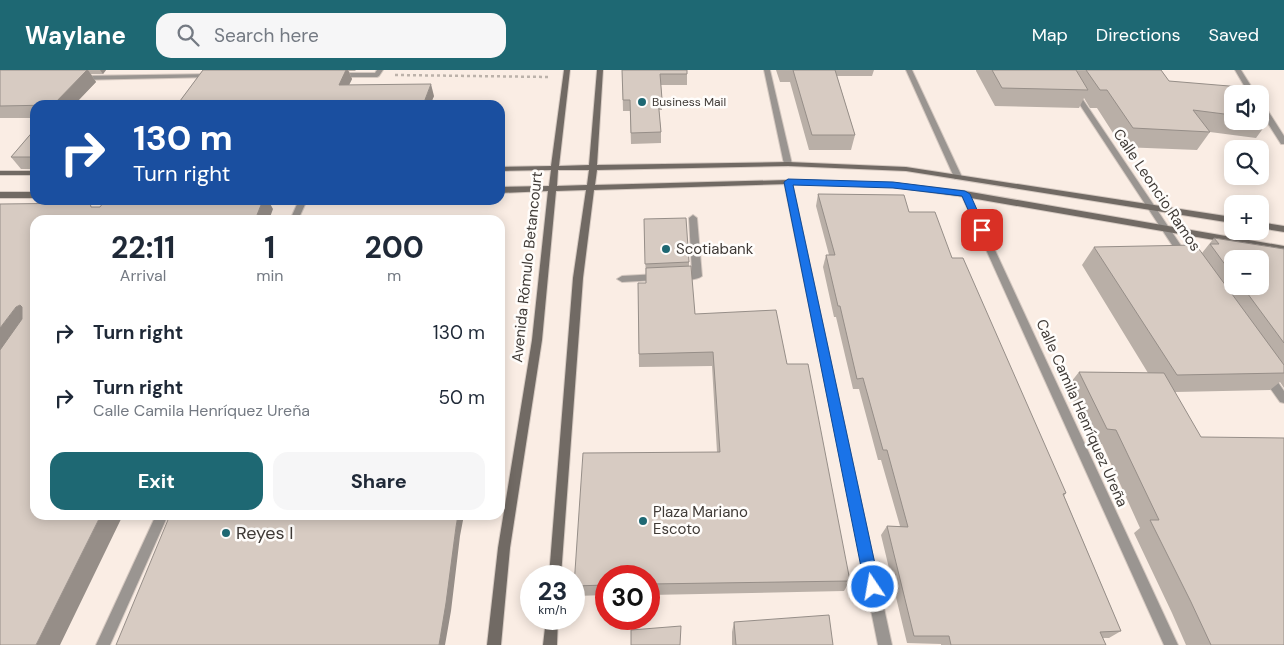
<!DOCTYPE html>
<html lang="en">
<head>
<meta charset="utf-8">
<style>
	:root { --surface:#fff; --page:#f6f6f7; --text:#1f2937; --muted:#747a83; --accent:#1e6873 }
	body { margin:0; font-family:"DM Sans",sans-serif; background:var(--page); color:var(--text); height:100vh; display:flex; flex-direction:column; font-size:19px; white-space:nowrap }
	* { box-sizing:border-box; margin:0 }
	p { font-size:16px; color:var(--muted) }
	.icon { flex:none; width:28px; height:28px; fill:none; stroke:currentColor; stroke-width:2; stroke-linecap:round; stroke-linejoin:round }
	.map { position:relative; flex:1; overflow:hidden }
	.side { position:absolute; left:30px; top:145px; width:475px; height:305px; display:flex; flex-direction:column; background:var(--surface); border-radius:15px; box-shadow:0 2px 12px #0003 }
	.side>* { flex:none }
	.banner { position:absolute; left:30px; top:30px; width:475px; height:105px; border-radius:15px; box-shadow:0 2px 12px #0003; background:#1a4fa0; color:#fff; overflow:hidden }
	.buttons { position:absolute; left:1224px; top:15px; display:grid; gap:10px }
	.buttons a { display:grid; place-items:center; width:45px; height:45px; border-radius:10px; background:var(--surface); box-shadow:0 2px 12px #0003; font-size:25px }
	.speed { position:absolute; left:520px; top:495px; display:flex; gap:10px; font-size:25px; font-weight:700; text-align:center }
	.speed>* { display:grid; place-content:center; width:65px; height:65px; border-radius:50%; background:var(--surface); box-shadow:0 2px 12px #0003; line-height:1 }
	.speed small { font-size:12px; font-weight:400 }
	.speed .limit { border:8px solid #d22; background:#fff; color:#111 }
	.pin { position:absolute; display:grid; place-items:center; width:42px; height:42px; color:#fff; margin:-21px; border-radius:10px; box-shadow:0 2px 8px #0006 }
	.me { position:absolute; width:55px; margin:-28px; rotate:348deg; stroke-linejoin:round; filter:drop-shadow(0 0 4px #0008) }
	.turn { display:flex; align-items:center; gap:18px; height:105px; padding:0 20px; font-size:22px }
	.turn .icon { width:65px; height:65px; stroke-width:2.5 }
	.turn b { display:block; font-size:35px; line-height:42px }
	.eta { display:flex; justify-content:space-evenly; align-items:center; height:85px; text-align:center }
	.eta b { font-size:30px; font-weight:700; line-height:35px }
	.button { display:flex; gap:10px; margin-top:auto; padding:10px 20px }
	.button a { flex:1; height:58px; border-radius:15px; background:var(--accent); color:#fff; font-size:20px; font-weight:700; line-height:58px; text-align:center }
	.button a+a { background:var(--page); color:var(--text) }
	ul { padding:0; list-style:none }
	li { display:flex; align-items:center; gap:15px; height:65px; padding:0 20px }
	li div { flex:1 }
	li b { display:block; font-size:19px }
	li em { font-style:normal }
	header { display:flex; align-items:center; gap:30px; box-sizing:border-box; height:70px; padding:0 25px; background:var(--accent); color:#fff }
	header strong { font-size:24px }
	nav { display:flex; gap:28px; margin-inline-start:auto; font-size:18px }
	.search { width:350px; height:45px; background:var(--page); display:flex; align-items:center; gap:12px; box-sizing:border-box; padding:0 18px; border-radius:15px; color:var(--muted); font-size:19px }
	.map>svg:first-child { display:block }
</style>
</head>
<body>
<header>
<strong>Waylane</strong>
<div class="search"><svg class="icon" aria-label="search" viewBox="0 0 24 24"><circle cx="10" cy="10" r="6"/><path d="M15 15l6 6"/></svg>Search here</div>
<nav><a>Map</a><a>Directions</a><a>Saved</a></nav>
</header>
<div class="map">
<svg width="1284" height="575" viewBox="0 0 1284 575">
	<rect width="100%" height="100%" fill="#faede4"/>
	<g fill="none" stroke-linecap="round" stroke-linejoin="round">
		<defs>
			<path id="lane" d="M 693,145 L 697,148 L 702,206 C 696,211 682,210 675,208 L 673,206 L 675,204 L 692,203 L 689,148 Z
				M 658,204 L 663,207 L 658,210 L 622,212 L 617,209 L 622,206 Z"/>
			<path id="street" d="M 377,0 L 383,0 L 379,6 L 377,7 L 336,7 L 333,5 L 336,3 L 375,3 Z
				M 764,0 L 770,0 L 792,94 L 791,96 L 788,96 L 784,94 Z
				M 906,0 L 912,0 L 962,107 L 961,109 L 955,109 L 954,107 Z
				M 1057,0 L 1063,0 L 1186,183 L 1187,185 L 1186,187 L 1180,187 Z
				M 1235,0 L 1241,0 L 1256,24 L 1249,24 Z
				M 212,4 L 215,6 L 214,7 L 79,10 L 76,8 L 79,6 Z
				M 1260,33 L 1263,33 L 1284,66 L 1284,74 L 1281,74 L 1260,41 Z
				M 785,110 L 791,110 L 792,112 L 892,575 L 878,575 L 784,112 Z
				M 965,121 L 969,124 L 1178,575 L 1164,575 L 961,124 Z
				M 299,130 L 307,130 L 298,150 L 290,150 Z
				M 1267,301 L 1271,302 L 1284,321 L 1284,333 L 1280,332 L 1263,308 L 1262,305 L 1263,302 Z
				M 156,445 L 168,445 L 110,575 L 96,575 Z"/>
			<path id="secondary" d="M 564,0 L 570,0 L 559,96 L 589,95 L 597,0 L 603,0 L 597,95 L 788,92 L 906,97 L 1232,147 L 1232,153 L 906,101 L 788,96 L 597,100 L 595,115 L 788,110 L 893,113 L 965,121 L 1284,176 L 1284,182 L 965,127 L 893,117 L 788,114 L 594,120 L 583,208 L 561,506 L 549,506 L 573,208 L 586,120 L 556,121 L 542,270 L 510,478 L 501,575 L 487,575 L 498,478 L 532,270 L 548,121 L 500,123 L 500,117 L 549,116 L 551,100 L 500,101 L 500,97 L 551,96 ZM 558,100 L 589,100 L 587,115 L 557,116 Z
				M 0,101 L 35,101 L 35,105 L 0,105 Z
				M 0,122 L 35,122 L 35,128 L 0,128 Z
				M 1260,152 L 1284,156 L 1284,162 L 1260,158 Z
				M 546,549 L 558,549 L 557,575 L 543,575 Z"/>
		</defs>
		<use href="#lane" stroke="#d5c9c1" stroke-width="2"/>
		<use href="#street" stroke="#d5c9c1" stroke-width="2"/>
		<use href="#secondary" stroke="#d5c9c1" stroke-width="2"/>
		<path stroke="#bcb2aa" stroke-width="2.5" stroke-dasharray="3 3" stroke-linecap="butt" d="M 395,5 L 549,7"/>
		<use href="#lane" fill="#9a9591" fill-rule="evenodd"/>
		<use href="#street" fill="#9a9591" fill-rule="evenodd"/>
		<use href="#secondary" fill="#716a64" fill-rule="evenodd"/>
	</g>
	<path fill="#b9afa7" fill-rule="evenodd" d="M 0,0 L 106,0 L 103,4 L 91,4 L 96,12 L 74,35 L 35,35 L 35,48 L 0,48 Z
		M 203,0 L 356,0 L 355,1 L 349,1 L 352,9 L 349,15 L 434,26 L 430,35 L 177,35 Z
		M 622,0 L 687,4 L 687,15 L 661,15 L 662,29 L 662,40 L 659,40 L 661,62 L 661,73 L 631,74 L 630,41 L 623,41 Z
		M 776,0 L 874,0 L 872,6 L 837,6 L 855,65 L 851,80 L 809,80 L 790,12 L 780,12 Z
		M 976,0 L 1161,0 L 1169,11 L 1232,24 L 1232,51 L 1260,51 L 1260,30 L 1270,49 L 1256,68 L 1210,62 L 1197,80 L 1122,77 L 1097,38 L 1090,38 L 1084,28 L 1079,38 L 995,36 L 976,1 Z
		M 35,59 L 35,99 L 21,99 L 11,87 Z
		M 818,124 L 909,142 L 952,188 L 1066,423 L 1064,426 L 1121,561 L 1109,568 L 1103,568 L 1106,575 L 941,575 L 941,574 L 907,573 L 881,465 L 887,456 L 900,456 L 881,390 L 878,390 L 859,319 L 853,319 L 836,247 L 834,247 L 823,197 L 826,185 L 829,185 L 816,136 Z
		M 644,149 L 689,192 L 689,196 L 695,244 L 787,294 L 850,511 L 844,521 L 649,525 L 649,506 L 606,506 L 606,525 L 576,526 L 574,516 L 717,382 L 712,296 L 639,297 L 638,213 L 646,213 Z
		M 1214,168 L 1284,179 L 1284,318 L 1280,312 L 1270,320 L 1175,322 L 1284,575 L 1186,575 L 1172,543 L 1134,463 L 1140,458 L 1102,374 L 1093,374 L 1067,317 L 1079,302 L 1148,303 L 1082,195 L 1094,177 L 1202,183 ZM 1232,189 L 1260,216 L 1232,216 Z
		M 734,552 L 833,575 L 732,575 L 732,562 Z"/>
	<path fill="#968e88" d="M 87,0 L 88,0 L 96,12 L 74,35 L 53,35 Z
		M 100,0 L 106,0 L 103,4 Z
		M 346,0 L 348,0 L 352,9 L 343,27 L 339,15 Z
		M 431,14 L 434,26 L 430,35 L 423,35 Z
		M 263,130 L 268,130 L 273,139 L 269,150 L 255,150 Z
		M 20,235 L 34,250 L 0,295 L 0,258 L 16,237 Z
		M 101,445 L 123,445 L 60,575 L 36,575 Z
		M 458,445 L 464,445 L 460,466 L 451,541 L 445,575 L 439,575 L 456,457 Z"/>
	<path fill="#d7cbc2" stroke="#968e88" d="M 0,0 L 87,0 L 53,35 L 0,36 Z
		M 203,0 L 346,0 L 339,15 L 431,14 L 423,35 L 177,35 Z
		M 622,0 L 687,0 L 687,4 L 660,4 L 662,29 L 658,29 L 661,62 L 631,63 L 630,30 L 623,30 Z
		M 793,0 L 835,0 L 855,65 L 812,65 Z
		M 992,0 L 1076,0 L 1088,20 L 1002,18 Z
		M 1086,0 L 1161,0 L 1169,11 L 1253,18 L 1256,24 L 1232,24 L 1232,45 L 1193,40 L 1210,62 L 1133,58 L 1107,20 L 1100,20 Z
		M 1260,30 L 1270,49 L 1260,48 Z
		M 35,59 L 35,87 L 11,87 Z
		M 818,124 L 904,125 L 909,142 L 935,142 L 952,188 L 963,188 L 1066,423 L 1063,424 L 1121,561 L 1100,562 L 1106,575 L 951,575 L 949,566 L 914,566 L 887,456 L 908,457 L 887,380 L 883,380 L 863,308 L 857,309 L 840,236 L 838,236 L 826,185 L 835,185 Z
		M 111,130 L 263,130 L 255,150 L 35,150 L 35,445 L 101,445 L 36,575 L 0,575 L 0,280 L 22,249 L 22,237 L 20,235 L 16,237 L 0,258 L 0,134 L 90,133 L 91,137 L 100,137 L 103,133 L 109,133 Z
		M 686,148 L 689,192 L 645,194 L 644,149 Z
		M 1214,168 L 1284,179 L 1284,273 L 1242,216 L 1260,216 L 1260,189 L 1232,189 L 1232,204 L 1210,174 L 1219,174 Z
		M 1196,175 L 1284,295 L 1284,303 L 1177,305 L 1094,177 Z
		M 691,196 L 695,244 L 776,240 L 787,294 L 808,294 L 850,511 L 649,514 L 649,506 L 606,506 L 606,515 L 574,516 L 583,383 L 720,382 L 713,282 L 639,284 L 638,213 L 646,213 L 646,198 Z
		M 1079,302 L 1164,303 L 1201,367 L 1284,368 L 1284,575 L 1211,575 L 1191,532 L 1150,450 L 1159,450 L 1116,360 L 1107,359 Z
		M 170,445 L 458,445 L 456,457 L 446,533 L 439,575 L 116,575 Z
		M 829,545 L 833,575 L 736,575 L 734,552 Z
		M 681,556 L 680,575 L 631,575 L 631,560 Z"/>
	<path fill="#1a73e8" stroke="#114b97" d="M 788,109 L 893,112 L 965,121 L 970,124 L 986,160 L 982,163 L 978,162 L 962,126 L 893,118 L 793,115 L 880,517 L 878,522 L 873,524 L 868,522 L 865,517 L 784,112 Z"/>
	<g fill="#1e6873" stroke="#fffdfb" stroke-width="2">
		<circle cx="642" cy="32" r="5"/>
		<circle cx="666" cy="179" r="5"/>
		<circle cx="643" cy="451" r="5"/>
		<circle cx="226" cy="463" r="5"/>
	</g>
	<g text-anchor="middle" stroke-width="5" stroke-linejoin="round" paint-order="stroke">
		<g font-size="12" fill="#403b37" stroke="#fffdfb" text-anchor="start">
			<text x="652" y="36">Business Mail</text>
		</g>
		<g font-size="15" fill="#403b37" stroke="#fffdfb">
			<text transform="translate(1157 120) rotate(56)" y="5">Calle Leoncio Ramos</text>
			<text transform="translate(527 197) rotate(-84)" y="5">Avenida Rómulo Betancourt</text>
			<text transform="translate(1082 343) rotate(66)" y="5">Calle Camila Henríquez Ureña</text>
		</g>
		<g font-size="15" fill="#403b37" stroke="#fffdfb" text-anchor="start">
			<text x="676" y="184">Scotiabank</text>
			<text x="653" y="447">Plaza Mariano<tspan x="653" dy="17">Escoto</tspan></text>
		</g>
		<g font-size="18" fill="#403b37" stroke="#fffdfb" text-anchor="start">
			<text x="236" y="469">Reyes I</text>
		</g>
	</g>
</svg>
<div class="buttons">
<a><svg class="icon" aria-label="sound" viewBox="0 0 24 24"><path d="M4 9h4l5-4v14l-5-4H4zM17 9q2 3 0 6"/></svg></a>
<a><svg class="icon" aria-label="search" viewBox="0 0 24 24"><circle cx="10" cy="10" r="6"/><path d="M15 15l6 6"/></svg></a>
<a>+</a>
<a>−</a>
</div>
<div class="speed"><div>23<small>km/h</small></div><div class="limit">30</div></div>
<div class="pin" style="left:982px;top:160px;background:#d93025"><svg class="icon" aria-label="arrive" viewBox="0 0 24 24"><path d="M6 21V4h12l-3 4 3 4H6"/></svg></div>
<svg class="me" style="left:873px;top:517px" viewBox="-20 -20 40 40"><circle r="17" fill="#1a73e8" stroke="#fff" stroke-width="3"/><path d="M0-11L8 9 0 5-8 9z" fill="#fff"/></svg>
<div class="banner">
<div class="turn"><svg class="icon" aria-label="right" viewBox="0 0 24 24"><path d="M7 20v-9h11M14 6l5 5-5 5"/></svg><div><b>130 m</b>Turn right</div></div>
</div>
<section class="side">
<div class="eta">
<div><b>22:11</b><p>Arrival</p></div>
<div><b>1</b><p>min</p></div>
<div><b>200</b><p>m</p></div>
</div>
<ul>
<li><svg class="icon" aria-label="right" viewBox="0 0 24 24"><path d="M7 20v-9h11M14 6l5 5-5 5"/></svg><div><b>Turn right</b></div><em>130 m</em></li>
<li><svg class="icon" aria-label="right" viewBox="0 0 24 24"><path d="M7 20v-9h11M14 6l5 5-5 5"/></svg><div><b>Turn right</b><p>Calle Camila Henríquez Ureña</p></div><em>50 m</em></li>
</ul>
<div class="button"><a>Exit</a><a>Share</a></div>
</section>
</div>
</body>
</html>
